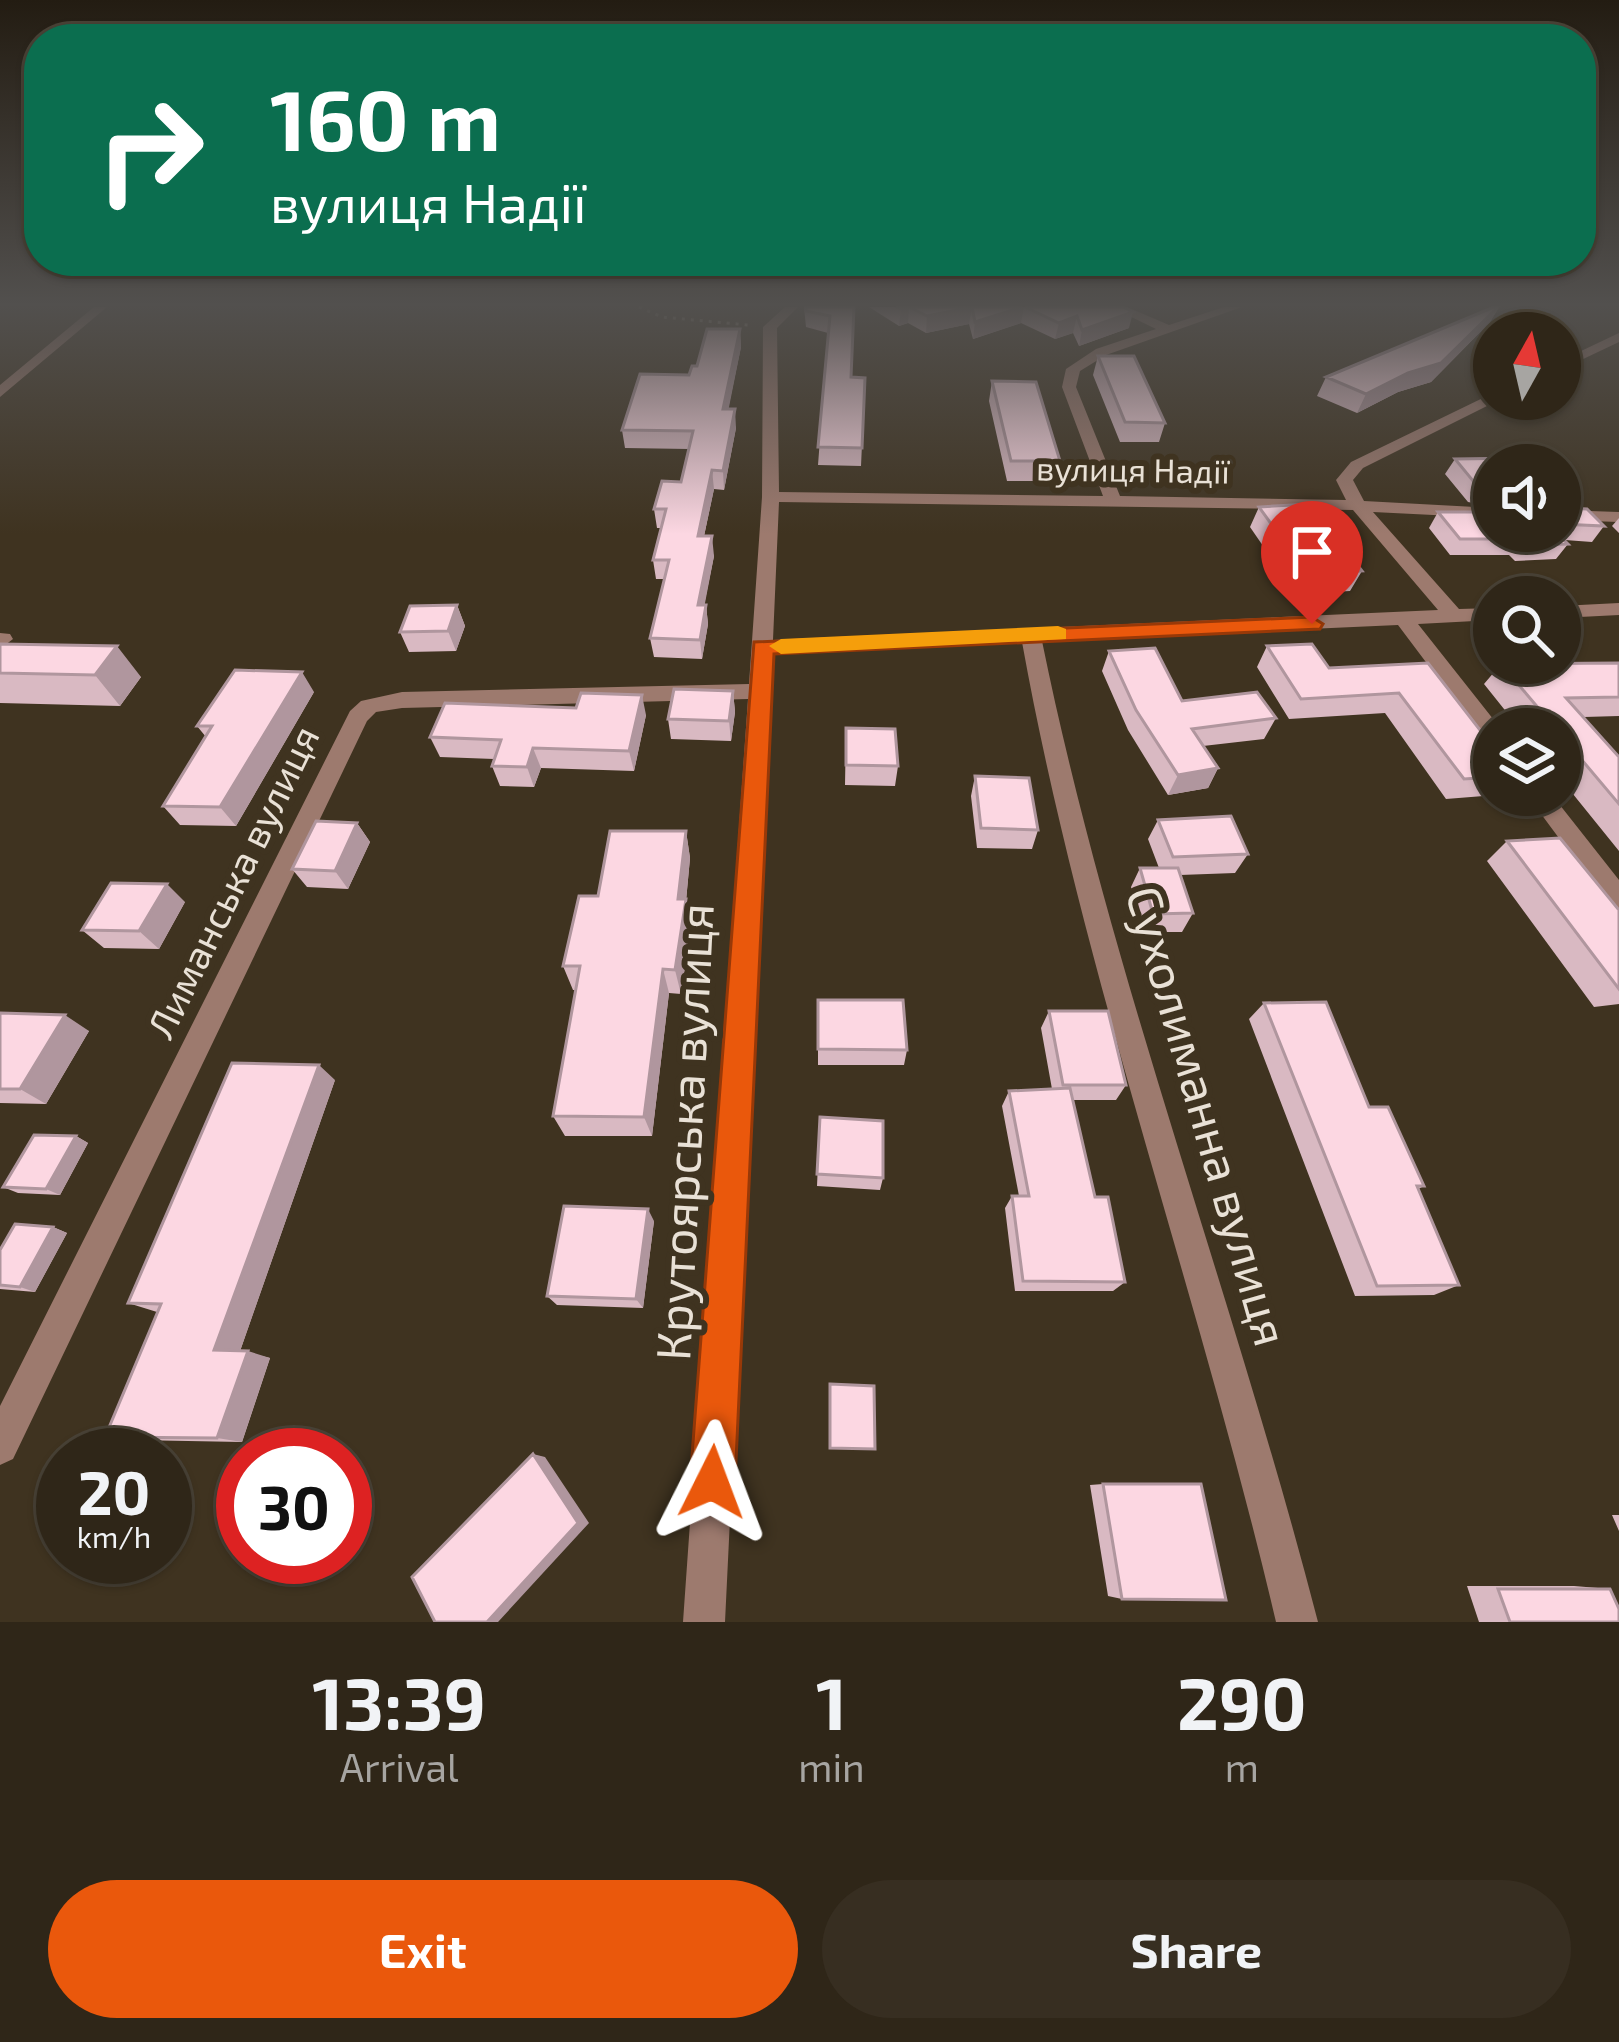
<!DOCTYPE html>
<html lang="en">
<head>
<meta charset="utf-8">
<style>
	:root { --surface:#2f2618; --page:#372e21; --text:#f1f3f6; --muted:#a7a5a2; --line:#4a4337; --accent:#ea580c }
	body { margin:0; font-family:"Exo 2",sans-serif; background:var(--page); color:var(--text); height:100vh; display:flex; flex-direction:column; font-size:45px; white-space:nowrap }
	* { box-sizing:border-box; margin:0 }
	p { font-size:39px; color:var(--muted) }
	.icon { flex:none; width:66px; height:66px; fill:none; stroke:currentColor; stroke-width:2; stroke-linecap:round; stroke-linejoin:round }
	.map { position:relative; height:1622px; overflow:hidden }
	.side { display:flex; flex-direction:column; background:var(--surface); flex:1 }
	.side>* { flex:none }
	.hud { position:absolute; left:24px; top:24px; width:1572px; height:252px; border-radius:48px; box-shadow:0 3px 9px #0004,0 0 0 3px var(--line); background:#0b6e4f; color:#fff; overflow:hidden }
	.needle { width:78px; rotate:8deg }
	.fabs { position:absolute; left:1473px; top:312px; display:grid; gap:24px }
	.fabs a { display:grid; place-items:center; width:108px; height:108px; border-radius:50%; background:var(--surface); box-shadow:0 3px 9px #0004,0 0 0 3px var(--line); font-size:60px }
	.speed { position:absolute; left:36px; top:1428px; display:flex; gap:24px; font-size:60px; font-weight:700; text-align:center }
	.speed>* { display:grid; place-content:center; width:156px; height:156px; border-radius:50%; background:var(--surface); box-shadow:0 3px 9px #0004,0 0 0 3px var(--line); line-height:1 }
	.speed small { font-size:30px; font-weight:400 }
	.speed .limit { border:18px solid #d22; background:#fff; color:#111 }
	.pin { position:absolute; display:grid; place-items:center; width:102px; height:102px; color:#fff; margin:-123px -51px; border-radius:50% 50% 50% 0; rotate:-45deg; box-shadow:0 0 12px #0007 }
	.pin .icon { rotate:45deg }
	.me { position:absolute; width:132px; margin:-66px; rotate:3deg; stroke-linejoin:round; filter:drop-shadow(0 0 9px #0008) }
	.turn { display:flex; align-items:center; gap:42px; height:252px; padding:0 48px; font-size:54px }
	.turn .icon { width:156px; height:156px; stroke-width:2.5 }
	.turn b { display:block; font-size:84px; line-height:102px }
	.eta { display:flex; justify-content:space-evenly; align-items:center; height:204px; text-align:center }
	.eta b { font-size:72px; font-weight:700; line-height:84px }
	.primary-button { display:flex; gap:24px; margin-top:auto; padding:24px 48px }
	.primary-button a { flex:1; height:138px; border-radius:72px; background:var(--accent); color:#fff; font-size:48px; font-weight:700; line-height:138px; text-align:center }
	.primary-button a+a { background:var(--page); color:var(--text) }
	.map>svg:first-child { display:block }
</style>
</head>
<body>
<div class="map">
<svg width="1619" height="1622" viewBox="0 0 1619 1622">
	<rect width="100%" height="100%" fill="#3f3320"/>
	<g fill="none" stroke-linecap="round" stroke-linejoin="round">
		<path stroke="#988e7f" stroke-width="3" stroke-dasharray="3 6" stroke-linecap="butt" d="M 639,307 L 662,317 L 748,325"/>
		<path fill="#9d7a6e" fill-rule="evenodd" d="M 94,307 L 107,307 L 0,397 L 0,385 Z
			M 785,307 L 798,307 L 777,328 L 779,492 L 1103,496 L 1062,387 L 1066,369 L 1096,349 L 1156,329 L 1111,307 L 1127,307 L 1169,325 L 1224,307 L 1242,307 L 1106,355 L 1080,371 L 1076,387 L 1120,496 L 1346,500 L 1336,480 L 1351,462 L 1489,395 L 1501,399 L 1363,468 L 1353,480 L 1364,501 L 1494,508 L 1494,518 L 1373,512 L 1459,609 L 1494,608 L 1494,620 L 1418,624 L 1501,729 L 1494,729 L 1494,744 L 1486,742 L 1398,625 L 1042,641 C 1110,975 1233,1293 1318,1622 L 1276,1622 C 1199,1293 1082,975 1022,642 L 772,653 L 725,1622 L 683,1622 L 748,699 L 402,708 L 376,712 L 367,721 L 13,1459 L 0,1465 L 0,1406 L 350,711 L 361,701 L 402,692 L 749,684 L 762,497 L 763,327 ZM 779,502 L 1353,510 L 1438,610 L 773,640 Z
			M 1619,333 L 1619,342 L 1560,370 L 1560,361 Z
			M 1560,510 L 1619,512 L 1619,522 L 1560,520 Z
			M 1619,603 L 1619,615 L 1560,618 L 1560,606 Z
			M 0,633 L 10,634 L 13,639 L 0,649 Z
			M 1527,795 L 1552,795 L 1619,880 L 1619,910 L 1610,907 Z"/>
	</g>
	<path fill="#d9b9c2" d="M 804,307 L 854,307 L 851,377 L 865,378 L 861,466 L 818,465 L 828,333 L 806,327 Z
		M 869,307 L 1123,307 L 1129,328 L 1079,346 L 1073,333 L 1055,339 L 1021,323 L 973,339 L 969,324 L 926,333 L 908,323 L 899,326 Z
		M 1499,307 L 1490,322 L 1431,382 L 1398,392 L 1357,413 L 1317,396 L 1326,377 Z
		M 740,329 L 741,347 L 728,409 L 736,428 L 724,490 L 714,489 L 704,536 L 714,556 L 704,605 L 706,605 L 708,624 L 702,659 L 654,657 L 650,638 L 664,579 L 656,579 L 653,560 L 662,528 L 657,528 L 654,509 L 681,482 L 689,449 L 625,448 L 622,430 L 689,375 L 697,366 Z
		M 1098,356 L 1165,423 L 1159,442 L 1120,442 L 1093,375 Z
		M 992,381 L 1060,461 L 1056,481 L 1007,481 L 989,401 Z
		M 1455,459 L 1494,465 L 1494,531 L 1560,531 L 1560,483 L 1568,508 L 1604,526 L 1592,542 L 1565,540 L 1568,544 L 1556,559 L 1515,561 L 1509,555 L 1450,555 L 1429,528 L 1438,512 L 1490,512 L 1494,507 L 1468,502 L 1445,474 Z
		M 1259,507 L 1362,571 L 1350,591 L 1296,594 L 1250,527 Z
		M 1619,518 L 1619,533 L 1612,526 Z
		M 457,605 L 465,626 L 456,651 L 409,652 L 400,632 Z
		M 0,644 L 141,677 L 120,706 L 0,703 Z
		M 1267,646 L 1329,668 L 1428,663 L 1494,748 L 1494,795 L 1496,795 L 1446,799 L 1385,713 L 1289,719 L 1257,667 Z
		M 1109,651 L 1182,701 L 1276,718 L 1264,739 L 1203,746 L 1218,768 L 1208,788 L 1168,795 L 1128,730 L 1102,671 Z
		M 1619,663 L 1619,716 L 1584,717 L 1619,757 L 1619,851 L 1560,778 L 1560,729 L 1520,729 L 1484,684 L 1501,664 Z
		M 733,691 L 735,712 L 731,741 L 671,739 L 668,719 Z
		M 314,692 L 236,826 L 180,825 L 163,806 L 206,737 L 197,726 Z
		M 646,715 L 634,771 L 541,768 L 534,787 L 500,786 L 492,766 L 494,759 L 440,757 L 430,737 Z
		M 846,728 L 898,766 L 895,786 L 845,785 Z
		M 975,776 L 1038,830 L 1032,849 L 977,848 L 971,796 Z
		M 1158,820 L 1248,854 L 1235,873 L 1180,875 L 1193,913 L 1182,932 L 1143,932 L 1131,887 L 1140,868 L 1159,868 L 1148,839 Z
		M 357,823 L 370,842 L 348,889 L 307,887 L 292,869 Z
		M 686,831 L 690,858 L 686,901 L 691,925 L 681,994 L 669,993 L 652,1136 L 565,1136 L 553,1116 L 576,990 L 573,990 L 563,966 L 598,896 Z
		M 1507,841 L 1619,910 L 1619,1004 L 1594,1007 L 1487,861 Z
		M 185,902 L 159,949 L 104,948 L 82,930 Z
		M 818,1000 L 907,1050 L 904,1065 L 818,1065 Z
		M 1264,1003 L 1369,1107 L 1424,1186 L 1418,1189 L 1459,1285 L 1434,1295 L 1355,1296 L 1249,1019 Z
		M 1049,1011 L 1126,1085 L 1116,1100 L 1073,1100 L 1095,1197 L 1125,1282 L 1113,1291 L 1015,1291 L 1005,1208 L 1012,1196 L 1019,1196 L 1002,1106 L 1009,1091 L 1052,1089 L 1041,1028 Z
		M 0,1013 L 89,1031 L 46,1104 L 0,1103 Z
		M 335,1080 L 240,1351 L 270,1358 L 242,1442 L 134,1440 L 105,1437 L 157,1312 L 128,1303 Z
		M 820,1117 L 883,1178 L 880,1190 L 817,1186 Z
		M 76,1136 L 88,1143 L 60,1195 L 18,1193 L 3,1187 Z
		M 654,1221 L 643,1308 L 557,1305 L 547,1296 Z
		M 53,1227 L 67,1233 L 35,1292 L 0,1289 L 0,1250 Z
		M 1103,1484 L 1122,1599 L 1108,1596 L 1090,1485 Z
		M 1612,1515 L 1619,1515 L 1619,1531 Z
		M 1467,1586 L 1574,1586 L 1610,1589 L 1619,1622 L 1479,1622 Z"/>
	<path fill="#b0969e" d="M 909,307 L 908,323 L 899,326 L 901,309 Z
		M 972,307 L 969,324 L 926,333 L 927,316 Z
		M 1024,307 L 1021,323 L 973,339 L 975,322 Z
		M 1499,307 L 1490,322 L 1431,382 L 1398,392 L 1357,413 L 1366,394 Z
		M 1133,312 L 1129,328 L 1079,346 L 1082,330 Z
		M 1077,316 L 1073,333 L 1055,339 L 1059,323 Z
		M 740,329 L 741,347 L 725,427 L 723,409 Z
		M 735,409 L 736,428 L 724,490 L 723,471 Z
		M 712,470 L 714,489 L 700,555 L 698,536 Z
		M 712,536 L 714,556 L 701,624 L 698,605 Z
		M 457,605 L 465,626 L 456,651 L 448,631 Z
		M 706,605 L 708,624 L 702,659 L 700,640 Z
		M 117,646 L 141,677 L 120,706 L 95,675 Z
		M 302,672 L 314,692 L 236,826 L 220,807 Z
		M 733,691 L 735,712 L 731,741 L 729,721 Z
		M 642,695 L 646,715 L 634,771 L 629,751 Z
		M 533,748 L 541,768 L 534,787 L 527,767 Z
		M 1218,768 L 1208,788 L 1168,795 L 1178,775 Z
		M 357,823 L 370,842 L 348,889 L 335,871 Z
		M 686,831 L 690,858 L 686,901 L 691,925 L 681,994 L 675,970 L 678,899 Z
		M 167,884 L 185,902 L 159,949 L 139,931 Z
		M 663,969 L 669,993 L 652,1136 L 644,1117 Z
		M 65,1015 L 89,1031 L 46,1104 L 20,1089 Z
		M 319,1065 L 335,1080 L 238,1357 L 214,1350 Z
		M 76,1136 L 88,1143 L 60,1195 L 46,1189 Z
		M 648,1209 L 654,1221 L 643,1308 L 636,1299 Z
		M 53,1227 L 67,1233 L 35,1292 L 20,1287 Z
		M 248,1351 L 270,1358 L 242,1442 L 217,1438 Z
		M 533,1454 L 545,1457 L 589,1523 L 498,1622 L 487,1622 Z"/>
	<path fill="#fcd7e2" stroke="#b0969e" stroke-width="3" d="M 806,307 L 854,307 L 851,377 L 865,378 L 862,448 L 818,447 L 830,316 L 806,311 Z
		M 896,307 L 1022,307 L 975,322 L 972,307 L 927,316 L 909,307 L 901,309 Z
		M 1025,307 L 1123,307 L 1133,312 L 1082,330 L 1077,316 L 1059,323 Z
		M 1494,307 L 1498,307 L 1441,363 L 1408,373 L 1366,394 L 1326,377 Z
		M 707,329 L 740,329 L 723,409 L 735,409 L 723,471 L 712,470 L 698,536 L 712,536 L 698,605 L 706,605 L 700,640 L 650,638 L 669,560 L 653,560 L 666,509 L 654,509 L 662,481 L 681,482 L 693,431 L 622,430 L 640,374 L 689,375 L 692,366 L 697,366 Z
		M 1098,356 L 1134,356 L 1165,423 L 1125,422 Z
		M 992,381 L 1036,382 L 1060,461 L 1011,461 Z
		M 1535,458 L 1542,465 L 1494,465 L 1494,490 L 1478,487 L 1455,459 Z
		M 1560,483 L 1569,491 L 1568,508 L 1587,509 L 1604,526 L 1560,524 Z
		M 1310,504 L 1362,571 L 1307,574 L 1259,507 Z
		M 1438,512 L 1494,512 L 1494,531 L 1555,531 L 1568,544 L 1526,545 L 1520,539 L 1460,539 Z
		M 457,605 L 448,631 L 400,632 L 410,606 Z
		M 0,644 L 117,646 L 95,675 L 0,673 Z
		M 1312,644 L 1329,668 L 1428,663 L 1494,748 L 1494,777 L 1464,779 L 1399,693 L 1301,699 L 1267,646 Z
		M 1155,648 L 1182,701 L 1257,692 L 1276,718 L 1192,729 L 1218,768 L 1178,775 L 1136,710 L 1109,651 Z
		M 1619,663 L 1619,697 L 1566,698 L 1619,757 L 1619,804 L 1560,734 L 1560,729 L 1556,729 L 1501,664 Z
		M 235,670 L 302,672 L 220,807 L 163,806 L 212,726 L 197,726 Z
		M 674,689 L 733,691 L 729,721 L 668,719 Z
		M 581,693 L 642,695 L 629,751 L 533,748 L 527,767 L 492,766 L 501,740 L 430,737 L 445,703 L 576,708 Z
		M 846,728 L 895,729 L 898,766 L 846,765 Z
		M 975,776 L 1029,778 L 1038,830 L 981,828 Z
		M 1231,816 L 1248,854 L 1173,857 L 1158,820 Z
		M 316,821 L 357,823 L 335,871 L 292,869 Z
		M 610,831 L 686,831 L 678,899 L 686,899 L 675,970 L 663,969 L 644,1117 L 553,1116 L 580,966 L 563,966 L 579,896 L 598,896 Z
		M 1560,838 L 1619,910 L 1619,989 L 1507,841 Z
		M 1140,868 L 1178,868 L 1193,913 L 1153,914 Z
		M 111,883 L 167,884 L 139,931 L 82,930 Z
		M 818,1000 L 903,1000 L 907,1050 L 818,1049 Z
		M 1326,1002 L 1369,1107 L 1388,1107 L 1424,1186 L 1417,1186 L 1459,1285 L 1377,1286 L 1264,1003 Z
		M 1049,1011 L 1108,1011 L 1126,1085 L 1063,1085 Z
		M 0,1013 L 65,1015 L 20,1089 L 0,1089 Z
		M 232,1063 L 319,1065 L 214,1350 L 248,1351 L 217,1438 L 105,1437 L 161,1304 L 128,1303 Z
		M 1070,1088 L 1095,1197 L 1108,1197 L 1125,1282 L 1023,1281 L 1012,1196 L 1029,1196 L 1009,1091 Z
		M 820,1117 L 883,1121 L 883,1178 L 817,1174 Z
		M 34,1135 L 76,1136 L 46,1189 L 3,1187 Z
		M 564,1206 L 648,1209 L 636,1299 L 547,1296 Z
		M 15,1224 L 53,1227 L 20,1287 L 0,1285 L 0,1250 Z
		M 830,1384 L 874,1386 L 875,1449 L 830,1448 Z
		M 533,1454 L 578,1523 L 487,1622 L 435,1622 L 412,1577 Z
		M 1103,1484 L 1201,1484 L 1226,1600 L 1122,1599 Z
		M 1498,1589 L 1610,1589 L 1619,1609 L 1619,1622 L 1510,1622 Z"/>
	<linearGradient id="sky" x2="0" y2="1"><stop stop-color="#231c12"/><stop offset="0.57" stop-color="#52504e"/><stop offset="1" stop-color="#52504e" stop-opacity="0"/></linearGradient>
	<rect width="1619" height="534" fill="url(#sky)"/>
	<path fill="#ea580c" stroke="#983908" stroke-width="3" d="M 1312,617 L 1323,624 L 1320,629 L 774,654 L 735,1482 L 728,1498 L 712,1504 L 697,1498 L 690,1482 L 754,642 Z"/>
	<path fill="#f59e0b" d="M 1058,626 L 1066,629 L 1066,639 L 781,654 L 769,646 L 781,639 Z"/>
	<g text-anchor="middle" stroke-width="12" stroke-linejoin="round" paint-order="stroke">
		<g font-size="33" fill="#e9e1d6" stroke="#3f3320">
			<text transform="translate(1133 470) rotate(1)" y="12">вулиця Надії</text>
		</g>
		<g font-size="39" fill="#e9e1d6" stroke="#3f3320">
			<text transform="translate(233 882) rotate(-64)" y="14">Лиманська вулиця</text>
		</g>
		<g font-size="48" fill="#e9e1d6" stroke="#3f3320">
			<text transform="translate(1207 1116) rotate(74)" y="17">Сухолиманна вулиця</text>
			<text transform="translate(685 1132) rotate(-87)" y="17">Крутоярська вулиця</text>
		</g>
	</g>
</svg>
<div class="fabs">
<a><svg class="needle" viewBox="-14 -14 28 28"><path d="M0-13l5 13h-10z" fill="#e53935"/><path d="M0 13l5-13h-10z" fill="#a7a5a2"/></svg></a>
<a><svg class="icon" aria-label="sound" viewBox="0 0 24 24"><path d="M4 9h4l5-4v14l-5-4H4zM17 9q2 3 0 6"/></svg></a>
<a><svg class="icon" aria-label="search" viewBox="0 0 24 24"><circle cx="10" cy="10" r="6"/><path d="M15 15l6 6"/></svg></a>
<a><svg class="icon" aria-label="layers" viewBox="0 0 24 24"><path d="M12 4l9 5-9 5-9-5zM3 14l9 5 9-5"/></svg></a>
</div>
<div class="speed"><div>20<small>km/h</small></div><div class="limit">30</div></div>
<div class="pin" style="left:1312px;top:624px;background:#d93025"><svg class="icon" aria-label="arrive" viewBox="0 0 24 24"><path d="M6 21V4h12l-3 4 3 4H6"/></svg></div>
<svg class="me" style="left:712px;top:1482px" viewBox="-20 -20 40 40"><path d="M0-17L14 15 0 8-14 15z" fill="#ea580c" stroke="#fff" stroke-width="4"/></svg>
<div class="hud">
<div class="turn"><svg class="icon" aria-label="right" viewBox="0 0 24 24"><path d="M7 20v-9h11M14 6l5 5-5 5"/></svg><div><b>160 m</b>вулиця Надії</div></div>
</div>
</div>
<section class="side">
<div class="eta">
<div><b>13:39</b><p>Arrival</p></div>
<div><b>1</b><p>min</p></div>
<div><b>290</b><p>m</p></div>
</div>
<div class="primary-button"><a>Exit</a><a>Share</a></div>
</section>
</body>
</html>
